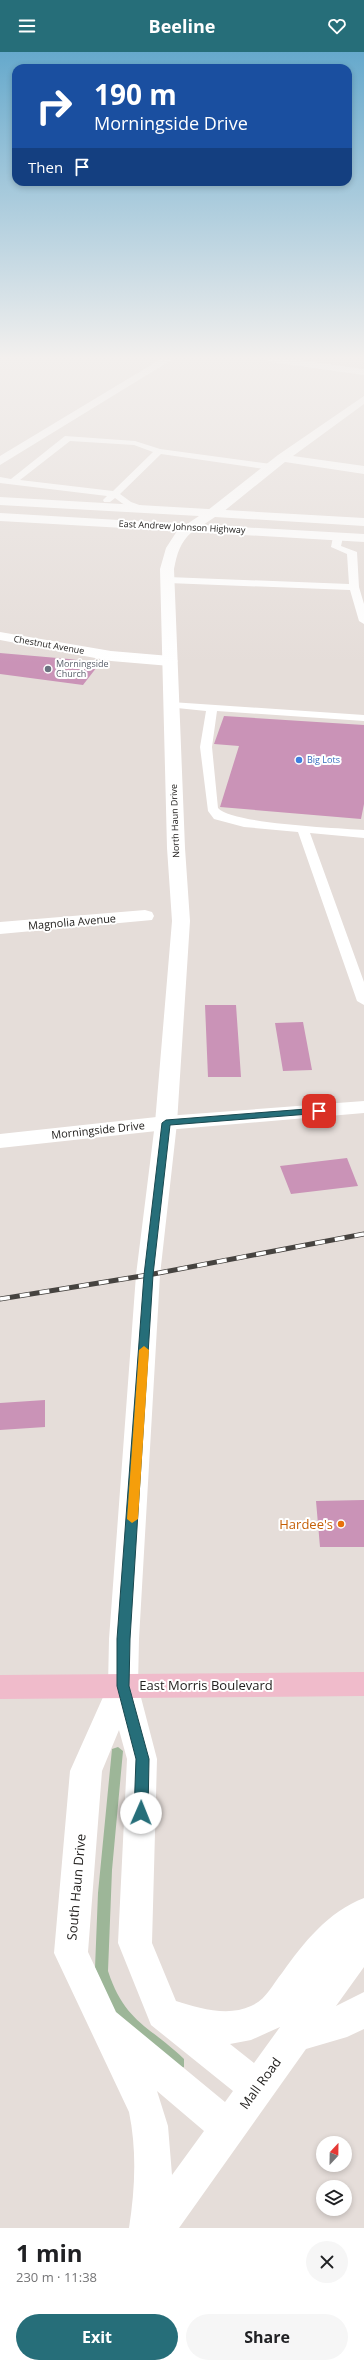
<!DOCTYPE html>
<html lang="en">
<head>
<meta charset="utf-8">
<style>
	:root { --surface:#fff; --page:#f6f6f6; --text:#202124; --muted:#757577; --accent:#266e79 }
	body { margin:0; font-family:"Open Sans",sans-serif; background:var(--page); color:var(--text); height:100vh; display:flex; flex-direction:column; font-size:15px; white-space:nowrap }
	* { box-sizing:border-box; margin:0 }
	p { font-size:13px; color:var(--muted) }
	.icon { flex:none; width:22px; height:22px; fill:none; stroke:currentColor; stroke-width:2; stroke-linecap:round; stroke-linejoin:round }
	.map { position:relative; height:2176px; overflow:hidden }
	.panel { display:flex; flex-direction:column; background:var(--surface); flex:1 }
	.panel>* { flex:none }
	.banner { position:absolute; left:12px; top:12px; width:340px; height:122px; border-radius:12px; box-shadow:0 2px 6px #0003; background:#1a4fa0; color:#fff; overflow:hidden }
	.needle { width:26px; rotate:22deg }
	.tools { position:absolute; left:316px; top:2084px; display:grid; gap:8px }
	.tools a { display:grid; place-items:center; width:36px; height:36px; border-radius:50%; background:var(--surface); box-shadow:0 2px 6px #0003; font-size:20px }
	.pin { position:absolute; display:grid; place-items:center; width:34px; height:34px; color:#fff; margin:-17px; border-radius:8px; box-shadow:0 2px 6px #0006 }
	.me { position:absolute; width:44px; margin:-22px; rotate:1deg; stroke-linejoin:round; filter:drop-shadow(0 0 3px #0008) }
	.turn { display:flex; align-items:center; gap:14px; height:84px; padding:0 16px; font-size:18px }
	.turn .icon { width:52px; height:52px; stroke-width:2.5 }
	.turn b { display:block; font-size:28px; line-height:34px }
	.then { display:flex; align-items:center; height:38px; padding:0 16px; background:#0003; gap:8px; font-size:15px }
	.round { display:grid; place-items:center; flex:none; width:42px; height:42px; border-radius:21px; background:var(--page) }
	.headline { display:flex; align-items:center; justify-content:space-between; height:68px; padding:0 16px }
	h1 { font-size:24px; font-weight:700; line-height:30px }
	.cta { display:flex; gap:8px; margin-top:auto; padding:8px 16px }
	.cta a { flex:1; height:46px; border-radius:24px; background:var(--accent); color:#fff; font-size:16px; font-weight:700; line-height:46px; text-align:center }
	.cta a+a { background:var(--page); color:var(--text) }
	header { display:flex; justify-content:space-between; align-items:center; height:52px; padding:0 16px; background:var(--accent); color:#fff; font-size:18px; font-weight:700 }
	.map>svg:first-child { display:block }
</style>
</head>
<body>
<header><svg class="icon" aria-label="menu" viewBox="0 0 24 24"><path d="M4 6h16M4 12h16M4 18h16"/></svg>Beeline<svg class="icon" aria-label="heart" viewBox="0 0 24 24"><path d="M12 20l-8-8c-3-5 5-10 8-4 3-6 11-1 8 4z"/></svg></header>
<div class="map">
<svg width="364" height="2176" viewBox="0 0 364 2176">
	<rect width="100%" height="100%" fill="#e5ddd9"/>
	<path fill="#9db698" d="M 118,1695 L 123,1699 L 112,1818 L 108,1919 C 125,1971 150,1974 184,2007 L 184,2015 L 180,2017 L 115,1961 L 95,1916 L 98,1841 L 112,1697 Z"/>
	<path fill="#ca93b7" d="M 0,601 L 69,607 L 100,611 L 83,633 L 0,622 Z
		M 224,664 L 364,673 L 364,752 L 361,767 L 220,755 L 239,694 L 214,692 Z
		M 205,953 L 236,953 L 241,1025 L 208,1025 Z
		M 303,970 L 312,1018 L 283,1019 L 275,971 Z
		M 347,1106 L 358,1134 L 291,1142 L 280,1114 Z
		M 45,1348 L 45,1375 L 0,1378 L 0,1351 Z
		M 364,1448 L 364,1495 L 320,1495 L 316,1449 Z"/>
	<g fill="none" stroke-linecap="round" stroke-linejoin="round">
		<path fill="#fff" fill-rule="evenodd" d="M 65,384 L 135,389 L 160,397 L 271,412 L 275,415 L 271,418 L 161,402 L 120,442 L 131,450 L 145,455 L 145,459 C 135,461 123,452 115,446 L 110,450 L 104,450 L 103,448 L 107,444 L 0,431 L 0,425 L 11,427 ZM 70,389 L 134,393 L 153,400 L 113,439 L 20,428 Z
			M 338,482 L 343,485 L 341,494 L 357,500 L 359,535 L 364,552 L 364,572 L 359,569 L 350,538 L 168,531 L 163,528 L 168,525 L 349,532 L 347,502 L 331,495 L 333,485 Z
			M 171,650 L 364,663 L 364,669 L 217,659 L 212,695 L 218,756 C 232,772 338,776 364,778 L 364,786 L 310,781 L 364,930 L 364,953 L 357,949 L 298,780 L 244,775 L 214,767 L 208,759 L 200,695 L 206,659 L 167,655 L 166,653 Z"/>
		<path fill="#fff" fill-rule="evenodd" d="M 161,307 L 173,307 L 0,413 L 0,404 Z
			M 265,307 L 292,307 L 364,317 L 364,323 L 270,310 Z
			M 364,344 L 364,352 L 293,404 L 364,414 L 364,422 L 285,410 L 218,464 L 208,464 L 207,461 L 208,458 L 278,403 Z
			M 0,580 L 111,599 L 170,604 L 178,609 L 170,614 L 111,609 L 0,588 Z
			M 145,858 L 152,860 L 154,864 L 152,868 L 0,882 L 0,870 Z
			M 364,1049 L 364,1061 L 166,1078 L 0,1096 L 0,1082 L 166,1064 Z
			M 123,1622 L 134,1625 L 138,1634 L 157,1707 L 152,1891 L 176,1949 C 198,1956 228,1965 251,1954 C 266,1948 272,1933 282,1921 C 304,1890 328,1860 364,1846 L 364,1915 L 336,1954 L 364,1940 L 364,1977 L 347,1985 L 306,1997 L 179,2176 L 129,2176 C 135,2137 137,2099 129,2060 L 54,1901 L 70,1719 L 112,1625 ZM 119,1678 L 127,1707 L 118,1891 L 151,1973 L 233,2039 L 225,2050 L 116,1960 L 88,1900 L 102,1719 ZM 280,1975 L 254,2011 L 230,1992 L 251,1988 ZM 157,2039 L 204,2079 L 172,2123 L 168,2074 Z"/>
		<path fill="#fff" fill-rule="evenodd" d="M 0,445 L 364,466 L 364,474 L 215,465 L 203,473 L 364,482 L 364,490 L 192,480 C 180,490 177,502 174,517 L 185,796 L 190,869 L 177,1071 L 160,1223 L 139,1587 L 138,1634 L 134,1643 L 123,1646 L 112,1643 L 108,1634 L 109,1587 L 136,1223 L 155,1071 L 172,869 L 167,796 L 160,517 L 166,496 L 177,479 L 0,469 L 0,461 L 187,472 L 199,464 L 0,453 Z"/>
		<path fill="#f0bbcb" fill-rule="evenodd" d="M 364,1620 L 364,1644 L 0,1647 L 0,1623 Z"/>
		<defs>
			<path id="rail" d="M 0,1247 L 148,1223 L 364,1182"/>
		</defs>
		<use href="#rail" stroke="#464340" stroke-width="5"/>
		<use href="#rail" stroke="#fff" stroke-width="3.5" stroke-dasharray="10" stroke-linecap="butt"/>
	</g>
	<linearGradient id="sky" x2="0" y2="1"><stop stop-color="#66a9cc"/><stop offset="0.5" stop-color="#f3f0ee"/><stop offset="1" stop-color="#f3f0ee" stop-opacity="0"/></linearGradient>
	<rect width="364" height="611" fill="url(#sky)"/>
	<path fill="#266e79" stroke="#19484f" d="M 319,1056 L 322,1057 L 322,1061 L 170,1073 L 153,1223 L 130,1587 L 129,1634 L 149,1707 L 148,1761 L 146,1765 L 141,1767 L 136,1765 L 134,1761 L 136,1707 L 117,1634 L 117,1587 L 144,1223 L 162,1071 L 166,1068 Z"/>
	<path fill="#f59e0b" d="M 144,1294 L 149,1298 L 138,1467 L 132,1471 L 127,1467 L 139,1298 Z"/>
	<circle fill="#6b7280" stroke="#fff" stroke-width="1.5" cx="48" cy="617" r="4"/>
	<circle fill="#3f7fe0" stroke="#fff" stroke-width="1.5" cx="299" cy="708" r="4"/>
	<circle fill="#e8710a" stroke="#fff" stroke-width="1.5" cx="341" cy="1472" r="4"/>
	<g text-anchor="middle" stroke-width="4" stroke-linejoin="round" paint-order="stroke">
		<g font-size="9" fill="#242220" stroke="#fff">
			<text transform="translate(182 475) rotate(3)" y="3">East Andrew Johnson Highway</text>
			<text transform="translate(49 593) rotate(10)" y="3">Chestnut Avenue</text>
			<text transform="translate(175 769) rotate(-92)" y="3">North Haun Drive</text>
		</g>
		<g font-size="9" fill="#5b616d" stroke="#fff" text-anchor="start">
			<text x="56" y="615">Morningside<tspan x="56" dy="10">Church</tspan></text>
		</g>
		<g font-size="9" fill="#366cbe" stroke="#fff" text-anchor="start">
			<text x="307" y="711">Big Lots</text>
		</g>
		<g font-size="11" fill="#242220" stroke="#fff">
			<text transform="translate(72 870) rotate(-5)" y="4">Magnolia Avenue</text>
			<text transform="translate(98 1078) rotate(-6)" y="4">Morningside Drive</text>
		</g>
		<g font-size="13" fill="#c56008" stroke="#fff" text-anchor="end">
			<text x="333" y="1477">Hardee's</text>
		</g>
		<g font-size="13" fill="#242220" stroke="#fff">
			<text x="206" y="1638">East Morris Boulevard</text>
			<text transform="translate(76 1835) rotate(-85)" y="5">South Haun Drive</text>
			<text transform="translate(260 2031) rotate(-54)" y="5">Mall Road</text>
		</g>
	</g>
</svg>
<div class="tools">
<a><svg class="needle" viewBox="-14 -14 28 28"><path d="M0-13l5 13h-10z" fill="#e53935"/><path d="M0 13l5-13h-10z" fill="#757577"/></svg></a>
<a><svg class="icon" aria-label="layers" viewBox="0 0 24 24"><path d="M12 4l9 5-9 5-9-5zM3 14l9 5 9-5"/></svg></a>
</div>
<div class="pin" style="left:319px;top:1059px;background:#d93025"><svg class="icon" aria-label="arrive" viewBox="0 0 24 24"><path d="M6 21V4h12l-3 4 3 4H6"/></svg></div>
<svg class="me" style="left:141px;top:1761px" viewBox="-20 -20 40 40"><circle r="19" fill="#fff"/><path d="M0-13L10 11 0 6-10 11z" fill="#266e79"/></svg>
<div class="banner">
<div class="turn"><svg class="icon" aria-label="right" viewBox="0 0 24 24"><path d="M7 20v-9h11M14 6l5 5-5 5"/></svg><div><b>190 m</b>Morningside Drive</div></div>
<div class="then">Then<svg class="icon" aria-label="arrive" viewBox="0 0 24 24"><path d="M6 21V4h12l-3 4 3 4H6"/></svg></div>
</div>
</div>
<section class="panel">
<div class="headline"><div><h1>1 min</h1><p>230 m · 11:38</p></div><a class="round"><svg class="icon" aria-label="close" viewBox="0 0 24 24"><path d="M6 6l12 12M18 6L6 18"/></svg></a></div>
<div class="cta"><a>Exit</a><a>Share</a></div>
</section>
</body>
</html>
